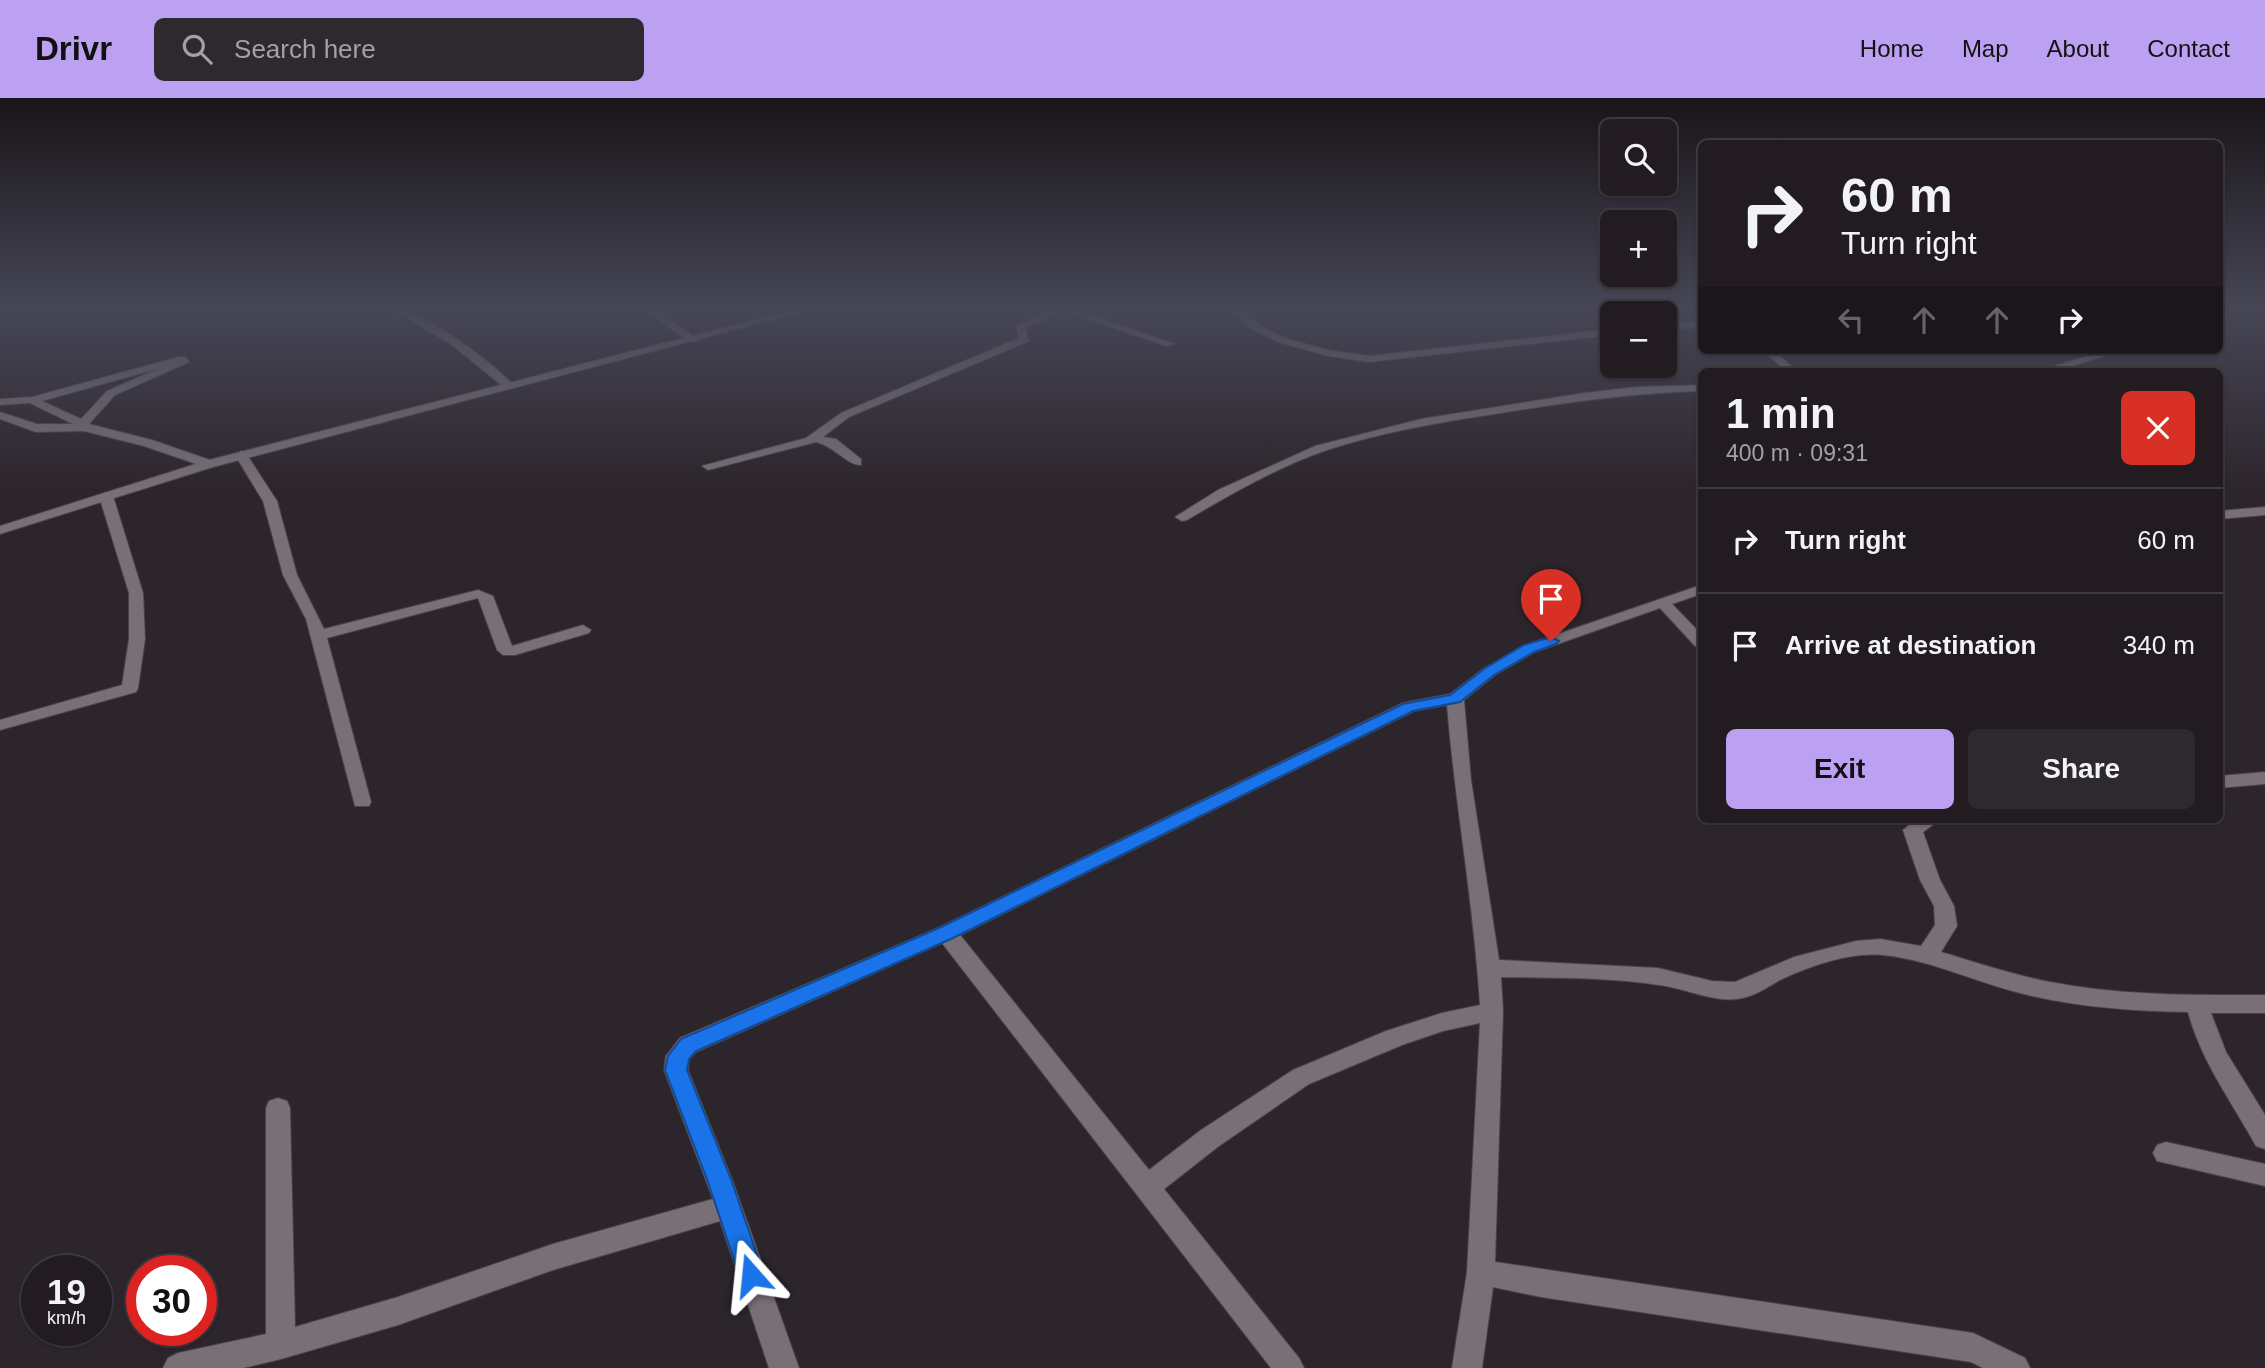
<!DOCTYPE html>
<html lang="en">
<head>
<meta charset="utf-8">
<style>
	:root { --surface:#221c21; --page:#2e292e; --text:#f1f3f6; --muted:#a2a1a5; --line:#3f3a3f; --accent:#bca0f2 }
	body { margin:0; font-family:Arial,sans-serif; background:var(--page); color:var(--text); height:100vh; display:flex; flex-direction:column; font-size:26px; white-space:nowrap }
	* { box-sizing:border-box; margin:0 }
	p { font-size:23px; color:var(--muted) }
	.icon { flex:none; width:38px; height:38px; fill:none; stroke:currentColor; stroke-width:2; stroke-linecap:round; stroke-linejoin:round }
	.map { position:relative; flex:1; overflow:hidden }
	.drawer { position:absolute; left:1698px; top:270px; width:525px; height:455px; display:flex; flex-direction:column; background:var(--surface); border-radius:10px; box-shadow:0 2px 5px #0004,0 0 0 2px var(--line) }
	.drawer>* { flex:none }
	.banner { position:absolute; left:1698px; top:42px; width:525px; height:214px; border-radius:10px; box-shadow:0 2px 5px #0004,0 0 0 2px var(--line); background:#221c21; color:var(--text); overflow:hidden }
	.tools { position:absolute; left:1600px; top:21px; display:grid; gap:14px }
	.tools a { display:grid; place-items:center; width:77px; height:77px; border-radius:10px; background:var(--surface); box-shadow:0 2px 5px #0004,0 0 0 2px var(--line); font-size:35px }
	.speed { position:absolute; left:21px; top:1157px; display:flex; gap:14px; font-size:35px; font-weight:700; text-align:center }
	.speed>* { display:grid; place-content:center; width:91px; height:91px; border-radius:50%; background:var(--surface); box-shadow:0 2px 5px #0004,0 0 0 2px var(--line); line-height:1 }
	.speed small { font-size:18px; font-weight:400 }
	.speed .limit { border:10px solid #d22; background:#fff; color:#111 }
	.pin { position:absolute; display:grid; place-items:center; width:60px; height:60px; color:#fff; margin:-72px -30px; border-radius:50% 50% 50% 0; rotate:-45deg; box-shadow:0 0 7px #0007 }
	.pin .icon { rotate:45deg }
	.me { position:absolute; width:77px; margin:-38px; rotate:342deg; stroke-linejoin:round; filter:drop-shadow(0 0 5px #0008) }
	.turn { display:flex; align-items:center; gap:24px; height:147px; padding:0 28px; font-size:32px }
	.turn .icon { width:91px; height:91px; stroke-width:2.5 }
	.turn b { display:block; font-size:49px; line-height:60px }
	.lanes { display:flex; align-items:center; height:66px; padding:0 28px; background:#0003; justify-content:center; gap:35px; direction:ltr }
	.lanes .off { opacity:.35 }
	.round { display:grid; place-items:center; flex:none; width:74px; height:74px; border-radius:10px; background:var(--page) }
	.headline { display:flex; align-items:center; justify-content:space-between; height:119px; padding:0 28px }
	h1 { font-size:42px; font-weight:600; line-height:52px }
	.action { display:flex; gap:14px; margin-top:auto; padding:14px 28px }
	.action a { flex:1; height:80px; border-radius:10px; background:var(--accent); color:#111; font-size:28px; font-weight:600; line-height:80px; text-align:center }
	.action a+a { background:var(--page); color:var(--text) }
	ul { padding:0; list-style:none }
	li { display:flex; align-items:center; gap:21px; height:105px; padding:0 28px; border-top:2px solid var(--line) }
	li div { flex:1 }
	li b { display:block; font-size:26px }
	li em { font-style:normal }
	header { display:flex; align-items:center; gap:42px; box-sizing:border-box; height:98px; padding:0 35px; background:var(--accent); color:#111 }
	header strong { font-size:33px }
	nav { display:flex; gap:38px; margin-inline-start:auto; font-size:24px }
	.search { width:490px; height:63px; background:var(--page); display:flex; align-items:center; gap:18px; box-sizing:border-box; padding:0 24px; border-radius:10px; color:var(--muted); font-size:26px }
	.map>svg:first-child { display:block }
</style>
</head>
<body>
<header>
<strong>Drivr</strong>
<div class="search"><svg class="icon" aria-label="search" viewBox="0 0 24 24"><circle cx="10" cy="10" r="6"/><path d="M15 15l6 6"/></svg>Search here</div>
<nav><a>Home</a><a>Map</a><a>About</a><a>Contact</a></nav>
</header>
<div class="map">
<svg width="2265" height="1270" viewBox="0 0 2265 1270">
	<rect width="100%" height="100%" fill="#2d252c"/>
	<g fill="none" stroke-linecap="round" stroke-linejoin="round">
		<defs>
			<path id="minor" d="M 645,213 L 657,213 L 699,242 L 690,244 Z
				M 1050,213 L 1080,213 L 1175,246 L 1166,248 L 1064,213 L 1025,230 L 1029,243 L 849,319 L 823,339 L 836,341 L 861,361 L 861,367 C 848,368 834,348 816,344 L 708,372 L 702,368 L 806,340 L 841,315 L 1019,240 L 1016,227 Z
				M 1232,213 L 1243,213 L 1262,229 L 1285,240 L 1328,252 L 1369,258 L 1612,231 L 1612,237 L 1369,264 L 1328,258 L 1278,244 L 1252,231 Z
				M 2219,213 L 2230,213 L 2219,218 Z
				M 1701,223 L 1701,229 L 1664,232 L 1664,226 Z
				M 1762,252 L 1773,252 L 1797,273 L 1786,273 Z
				M 2107,252 L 2124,252 L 2056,273 L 2039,273 Z
				M 178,259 L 186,259 L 189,264 L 115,297 L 89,326 L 152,342 L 213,363 L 213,369 L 205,369 L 144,348 L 84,333 L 36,334 L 0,321 L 0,314 L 37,326 L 73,326 L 30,305 L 0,307 L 0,301 L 32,299 ZM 160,270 L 107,293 L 81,321 L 42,303 Z
				M 1701,287 L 1701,293 C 1633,295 1568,304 1501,315 C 1441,324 1381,334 1324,353 C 1278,369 1229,397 1187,422 L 1182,423 L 1175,419 L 1218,392 L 1315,348 L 1421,321 L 1584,295 L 1636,289 Z
				M 241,353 L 245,354 L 277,403 L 297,477 L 324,531 L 478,492 L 493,498 L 512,548 L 583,527 L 591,532 L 589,535 L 515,557 L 503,557 L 497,552 L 478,500 L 327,540 L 371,704 L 369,708 L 355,708 L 306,521 L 283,477 L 263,403 L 235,357 Z
				M 106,394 L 113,398 L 143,495 L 145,541 L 138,590 L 136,594 L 0,632 L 0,622 L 122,587 L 129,541 L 129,495 L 99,398 Z
				M 2265,409 L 2265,417 L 2219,421 L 2219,413 Z
				M 1701,487 L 1701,496 L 1672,506 L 1701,536 L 1701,550 L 1695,548 L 1660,510 L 1535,554 L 1495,577 L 1464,602 L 1471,682 L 1499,862 L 1658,870 L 1712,883 L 1735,884 L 1794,859 L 1856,843 L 1880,841 L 1921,848 L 1935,827 L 1934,808 L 1920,782 L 1903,732 L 1917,721 L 1941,721 L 1923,734 L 1940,782 L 1954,808 L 1957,828 L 1941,854 C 1978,865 2013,877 2050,884 C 2121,898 2194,897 2265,897 L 2265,915 L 2211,915 L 2226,954 L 2265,1017 L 2265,1051 L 2256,1048 C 2232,1004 2201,963 2188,914 C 2132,913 2074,909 2020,895 C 1973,883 1930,862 1883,857 C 1850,854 1810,868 1780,882 C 1766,890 1754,899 1737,901 C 1711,904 1685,890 1659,887 C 1607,879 1553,880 1501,879 L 1503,913 L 1495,1164 L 1973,1235 L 2025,1260 L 2030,1270 L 1983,1270 L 1971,1264 L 1541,1199 L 1493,1189 L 1482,1270 L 1452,1270 L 1467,1174 L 1480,925 L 1443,933 L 1402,947 L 1309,986 L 1219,1048 L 1164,1091 L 1299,1260 L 1304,1270 L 1271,1270 L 942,845 L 696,954 L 689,961 L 688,972 L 733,1084 L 799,1270 L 769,1270 L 720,1123 L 553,1172 L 398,1227 L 281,1261 L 243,1270 L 163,1270 L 168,1260 L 178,1255 L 266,1236 L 266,1010 L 269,1003 L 278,1000 L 287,1003 L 290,1010 L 295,1229 L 398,1199 L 553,1146 L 713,1101 L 664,972 L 666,958 L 680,940 L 938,830 L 1403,605 L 1450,596 L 1483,571 L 1523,548 ZM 1447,607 C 1455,707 1474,806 1480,907 L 1442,915 L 1386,933 L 1293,972 L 1201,1032 L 1149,1072 L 960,837 L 1414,613 Z
				M 2265,674 L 2265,686 L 2219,690 L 2219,678 Z
				M 2166,1044 L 2265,1066 L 2265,1088 L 2157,1063 L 2153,1055 L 2157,1047 Z"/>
			<path id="tertiary" d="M 395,213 C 425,213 494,265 514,288 L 505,290 L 452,247 Z"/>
			<path id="secondary" d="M 788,213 L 806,213 L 213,369 L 0,436 L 0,428 L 205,363 Z"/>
		</defs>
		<use href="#minor" stroke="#4a4449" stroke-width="2"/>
		<use href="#tertiary" stroke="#4a4449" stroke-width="2"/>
		<use href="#secondary" stroke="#4a4449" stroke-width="2"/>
		<use href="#minor" fill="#786f77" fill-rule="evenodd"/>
		<use href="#tertiary" fill="#786f77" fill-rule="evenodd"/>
		<use href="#secondary" fill="#786f77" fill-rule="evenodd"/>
	</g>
	<linearGradient id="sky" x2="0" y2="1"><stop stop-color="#191418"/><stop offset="0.54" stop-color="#464656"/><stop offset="1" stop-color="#464656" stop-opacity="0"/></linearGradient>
	<rect width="2265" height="391" fill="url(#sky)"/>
	<path fill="#1a73e8" stroke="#114b97" stroke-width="2" d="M 1551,539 L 1559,543 L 1556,546 L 1534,554 L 1494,577 L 1460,604 L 1413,613 L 953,840 L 696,953 L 689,961 L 687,972 L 732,1084 L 764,1177 L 760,1186 L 751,1189 L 742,1186 L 708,1084 L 665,972 L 668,958 L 681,941 L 939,830 L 1403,606 L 1450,597 L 1484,571 L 1524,547 Z"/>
</svg>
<div class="tools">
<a><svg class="icon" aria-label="search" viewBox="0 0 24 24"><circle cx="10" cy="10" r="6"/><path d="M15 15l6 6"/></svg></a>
<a>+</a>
<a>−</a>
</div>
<div class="speed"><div>19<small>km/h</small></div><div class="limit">30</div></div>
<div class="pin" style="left:1551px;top:543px;background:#d93025"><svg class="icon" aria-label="arrive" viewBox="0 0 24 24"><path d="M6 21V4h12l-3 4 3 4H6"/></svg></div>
<svg class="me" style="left:751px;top:1177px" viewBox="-20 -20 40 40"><path d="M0-17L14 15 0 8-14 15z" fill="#1a73e8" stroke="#fff" stroke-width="4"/></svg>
<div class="banner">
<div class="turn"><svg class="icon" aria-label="right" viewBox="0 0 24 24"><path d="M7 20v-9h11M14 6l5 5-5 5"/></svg><div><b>60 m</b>Turn right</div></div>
<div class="lanes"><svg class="icon off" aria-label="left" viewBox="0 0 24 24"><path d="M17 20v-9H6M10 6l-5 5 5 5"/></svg><svg class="icon off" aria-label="ahead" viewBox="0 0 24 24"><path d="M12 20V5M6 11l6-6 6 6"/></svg><svg class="icon off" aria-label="ahead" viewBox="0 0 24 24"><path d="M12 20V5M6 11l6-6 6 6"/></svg><svg class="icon" aria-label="right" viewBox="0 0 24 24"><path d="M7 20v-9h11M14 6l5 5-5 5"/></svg></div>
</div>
<section class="drawer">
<div class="headline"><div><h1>1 min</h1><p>400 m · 09:31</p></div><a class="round" style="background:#d93025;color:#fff"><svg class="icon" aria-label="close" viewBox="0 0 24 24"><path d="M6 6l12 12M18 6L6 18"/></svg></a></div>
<ul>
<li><svg class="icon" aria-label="right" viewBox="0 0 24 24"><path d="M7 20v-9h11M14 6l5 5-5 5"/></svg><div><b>Turn right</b></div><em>60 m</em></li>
<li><svg class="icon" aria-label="arrive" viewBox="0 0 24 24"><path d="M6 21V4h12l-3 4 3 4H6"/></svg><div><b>Arrive at destination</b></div><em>340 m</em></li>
</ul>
<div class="action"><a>Exit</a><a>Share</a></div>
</section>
</div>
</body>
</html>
